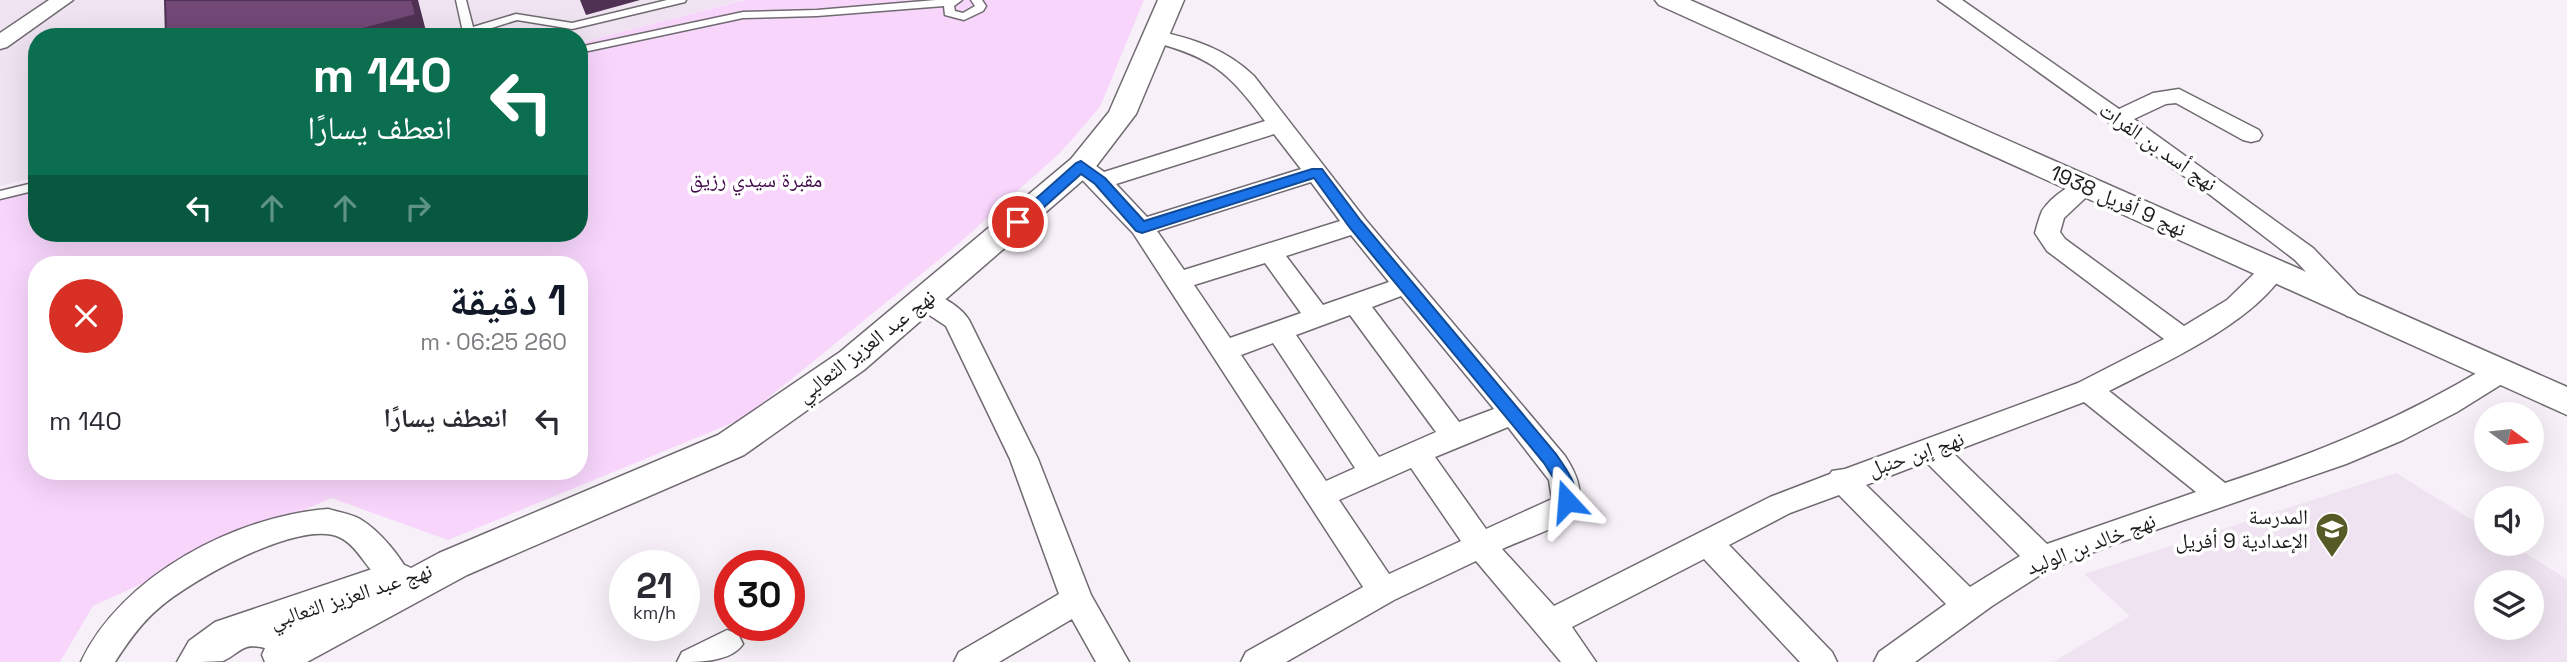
<!DOCTYPE html>
<html lang="ar">
<head>
<meta charset="utf-8">
<style>
	:root { --surface:#fff; --page:#f7f7f7; --text:#2b2b33; --muted:#7c7c81; --accent:#111827 }
	body { margin:0; font-family:"Space Grotesk","Noto Naskh Arabic",sans-serif; background:var(--page); color:var(--text); direction:rtl; height:100vh; display:flex; flex-direction:column; font-size:26px; white-space:nowrap }
	* { box-sizing:border-box; margin:0 }
	p { font-size:23px; color:var(--muted) }
	.icon { flex:none; width:38px; height:38px; fill:none; stroke:currentColor; stroke-width:2; stroke-linecap:round; stroke-linejoin:round }
	.map { position:relative; flex:1; overflow:hidden; direction:ltr }
	.sheet { position:absolute; left:28px; top:256px; width:560px; height:224px; display:flex; flex-direction:column; background:var(--surface); border-radius:28px; box-shadow:0 7px 28px #0002; direction:rtl }
	.sheet>* { flex:none }
	.guide { position:absolute; left:28px; top:28px; width:560px; height:214px; border-radius:28px; box-shadow:0 7px 28px #0002; direction:rtl; background:#0b6e4f; color:#fff; overflow:hidden }
	.needle { width:46px; rotate:105deg }
	.fabs { position:absolute; left:2474px; top:402px; display:grid; gap:14px }
	.fabs a { display:grid; place-items:center; width:70px; height:70px; border-radius:50%; background:var(--surface); box-shadow:0 7px 28px #0002; font-size:35px }
	.speed { position:absolute; left:609px; top:550px; display:flex; gap:14px; font-size:35px; font-weight:700; text-align:center }
	.speed>* { display:grid; place-content:center; width:91px; height:91px; border-radius:50%; background:var(--surface); box-shadow:0 7px 28px #0002; line-height:1 }
	.speed small { font-size:18px; font-weight:400 }
	.speed .limit { border:10px solid #d22; background:#fff; color:#111 }
	.pin { position:absolute; display:grid; place-items:center; width:60px; height:60px; color:#fff; margin:-30px; border:4px solid #fff; border-radius:50%; box-shadow:0 2px 7px #0007 }
	.me { position:absolute; width:77px; margin:-38px; rotate:341deg; stroke-linejoin:round; filter:drop-shadow(0 0 5px #0008) }
	.turn { display:flex; align-items:center; gap:24px; height:147px; padding:0 21px; font-size:32px }
	.turn .icon { width:91px; height:91px; stroke-width:2.5 }
	.turn b { display:block; font-size:49px; line-height:60px }
	.lanes { display:flex; align-items:center; height:66px; padding:0 21px; background:#0003; justify-content:center; gap:35px; direction:ltr }
	.lanes .off { opacity:.35 }
	.round { display:grid; place-items:center; flex:none; width:74px; height:74px; border-radius:37px; background:var(--page) }
	.overview { display:flex; align-items:center; justify-content:space-between; height:119px; padding:0 21px }
	h1 { font-size:42px; font-weight:700; line-height:52px; color:var(--accent) }
	ul { padding:0; list-style:none }
	li { display:flex; align-items:center; gap:21px; height:91px; padding:0 21px }
	li div { flex:1 }
	li b { display:block; font-size:26px }
	li em { font-style:normal }
	.map>svg:first-child { display:block }
</style>
</head>
<body>
<div class="map">
<svg width="2567" height="662" viewBox="0 0 2567 662">
	<rect width="100%" height="100%" fill="#f7f0f8"/>
	<path fill="#efe3f1" fill-rule="evenodd" d="M 0,0 L 742,0 L 579,43 L 579,37 L 37,37 L 37,177 L 0,186 Z
		M 2396,473 L 2487,529 L 2487,544 L 2511,544 L 2567,579 L 2567,662 L 2053,662 L 2130,616 L 2084,574 ZM 2487,583 L 2532,583 L 2532,628 L 2487,628 Z"/>
	<path fill="#f8d6fc" fill-rule="evenodd" d="M 744,0 L 1144,0 L 1100,107 L 1061,152 L 956,246 L 742,419 L 448,540 L 331,498 L 93,606 L 60,662 L 0,662 L 0,189 L 37,180 L 37,233 L 579,233 L 579,43 ZM 37,264 L 579,264 L 579,471 L 37,471 Z"/>
	<g fill="none" stroke-linecap="round" stroke-linejoin="round">
		<defs>
			<path id="service" d="M 456,0 L 466,0 L 473,27 L 516,14 L 572,23 L 667,0 L 686,0 L 685,2 L 572,29 L 517,20 L 469,35 L 463,32 Z
				M 936,0 L 962,0 L 954,6 L 955,11 L 963,13 L 975,6 L 971,0 L 982,0 L 986,6 L 983,11 L 964,20 L 945,15 L 944,6 L 817,16 L 743,18 L 579,53 L 579,47 L 743,12 L 817,10 Z
				M 37,182 L 37,190 L 0,199 L 0,191 Z"/>
			<path id="minor" d="M 49,0 L 73,0 L 7,47 L 0,49 L 0,33 Z
				M 1938,0 L 1962,0 L 2119,109 L 2153,93 L 2179,89 L 2259,130 L 2262,135 L 2259,140 L 2251,142 L 2243,140 L 2176,103 L 2166,104 L 2134,119 L 2313,248 L 2365,302 L 2369,309 L 2365,316 L 2356,318 L 2347,316 L 2295,260 L 2209,194 Z
				M 1157,31 C 1194,39 1226,49 1254,76 L 1365,219 L 1565,456 C 1607,520 1550,527 1502,549 L 1554,606 L 1770,497 L 1830,474 L 1832,471 L 1845,469 L 2078,383 L 2164,339 L 2047,251 L 2035,233 C 2037,226 2039,218 2042,211 C 2051,197 2077,177 2093,181 L 2097,187 L 2064,218 L 2060,232 L 2065,239 L 2184,326 L 2227,300 L 2263,265 L 2272,262 L 2281,265 L 2285,271 C 2254,323 2162,364 2109,391 L 2225,483 C 2320,452 2405,417 2490,365 L 2500,362 L 2510,365 L 2513,372 L 2510,379 L 2457,412 L 2403,440 L 2346,464 L 2112,545 L 2048,570 L 1992,606 L 1915,662 L 1874,662 L 1879,652 L 1946,604 L 1839,495 L 1790,513 L 1729,545 L 1832,652 L 1837,662 L 1800,662 L 1704,559 L 1572,627 L 1596,662 L 1561,662 L 1476,561 L 1394,600 L 1286,662 L 1241,662 L 1246,652 L 1363,587 L 1133,233 L 1069,166 L 1073,161 C 1086,157 1093,164 1104,172 L 1265,121 C 1228,71 1211,57 1150,41 L 1146,37 L 1150,33 ZM 1274,134 L 1301,169 L 1147,217 L 1116,184 ZM 1311,182 L 1340,221 L 1184,270 L 1157,231 ZM 1351,235 L 1389,282 L 1323,305 L 1286,256 ZM 1265,263 L 1301,313 L 1230,338 L 1194,285 ZM 1401,296 L 1494,409 L 1459,422 L 1372,307 ZM 1350,315 L 1436,432 L 1379,457 L 1296,335 ZM 1273,343 L 1355,468 L 1326,481 L 1241,355 ZM 2084,402 L 2196,492 L 2047,544 L 1952,452 ZM 1508,427 L 1549,480 L 1552,499 L 1486,529 L 1435,457 ZM 1926,462 L 2020,556 L 1970,587 L 1866,485 ZM 1411,468 L 1461,541 L 1389,574 L 1339,500 Z
				M 926,291 C 941,295 961,307 969,320 L 1038,459 L 1091,595 L 1129,662 L 1096,662 L 1072,619 L 999,662 L 954,662 L 959,652 L 1059,594 L 1010,459 L 946,326 L 917,307 L 913,300 L 917,293 Z
				M 328,509 C 339,512 351,514 360,519 C 380,531 401,557 411,577 L 407,586 C 375,597 365,548 339,537 C 298,519 190,581 159,608 C 141,623 127,643 115,662 L 81,662 C 121,576 236,516 328,509 Z
				M 727,630 L 738,634 L 743,644 C 731,662 700,662 677,662 L 682,652 Z"/>
			<path id="tertiary" d="M 1158,0 L 1184,0 L 1136,114 L 1091,173 L 864,370 L 744,455 L 467,575 L 307,662 L 265,662 L 262,655 L 265,648 C 241,642 241,653 223,661 C 212,662 189,662 177,662 L 189,641 L 215,622 L 396,561 L 411,568 L 439,553 L 718,435 L 840,352 L 1071,159 L 1109,112 Z
				M 1655,0 L 1690,0 L 2567,387 L 2567,415 L 1659,5 Z"/>
		</defs>
		<use href="#service" stroke="#706a71" stroke-width="3"/>
		<use href="#minor" stroke="#706a71" stroke-width="3"/>
		<use href="#tertiary" stroke="#706a71" stroke-width="3"/>
		<use href="#service" fill="#fff" fill-rule="evenodd"/>
		<use href="#minor" fill="#fff" fill-rule="evenodd"/>
		<use href="#tertiary" fill="#fff" fill-rule="evenodd"/>
	</g>
	<path fill="#4f3253" d="M 412,0 L 418,0 L 427,35 L 422,37 L 333,37 Z
		M 580,0 L 640,0 L 586,15 Z"/>
	<path fill="#714876" stroke="#4f3253" stroke-width="2" d="M 165,0 L 412,0 L 416,15 L 333,37 L 166,37 Z"/>
	<path fill="#1a73e8" stroke="#114b97" stroke-width="2" d="M 1081,161 L 1105,178 L 1144,221 L 1312,169 L 1322,169 L 1361,221 L 1556,454 C 1565,468 1582,488 1574,506 L 1567,508 L 1561,506 L 1556,482 L 1544,463 L 1350,228 L 1314,178 L 1142,233 L 1136,231 L 1095,184 L 1081,174 L 1023,226 L 1013,226 L 1011,222 L 1013,219 L 1076,163 Z"/>
	<defs>
		<symbol id="school-pin" viewBox="-11 -11 22 30"><path d="M0 17L-7.5 6A9.5 9.5 0 1 1 7.5 6Z" fill="#565a27" stroke="#fff"/><path d="M0-5L7-2L0 1L-7-2ZM-4 1L0 2.5L4 1V4Q0 6-4 4Z" fill="#fff"/></symbol>
	</defs>
	<g fill-rule="evenodd">
		<use href="#school-pin" x="2313" y="510" width="38" height="52"/>
	</g>
	<g text-anchor="middle" stroke-width="7" stroke-linejoin="round" paint-order="stroke">
		<g font-size="21" fill="#1e1b1e" stroke="#fff">
			<text transform="translate(2158 147) rotate(35)" y="7">نهج أسد بن الفرات</text>
			<text transform="translate(2118 201) rotate(24)" y="7">نهج 9 أفريل 1938</text>
			<text transform="translate(866 346) rotate(-38)" y="7">نهج عبد العزيز الثعالبي</text>
			<text transform="translate(1916 454) rotate(-19)" y="7">نهج إبن حنبل</text>
			<text transform="translate(2091 544) rotate(-21)" y="7">نهج خالد بن الوليد</text>
			<text transform="translate(351 596) rotate(-18)" y="7">نهج عبد العزيز الثعالبي</text>
		</g>
		<g font-size="21" fill="#430a4b" stroke="#fff">
			<text x="756" y="187">مقبرة سيدي رزيق</text>
		</g>
		<g font-size="21" fill="#1e1b1e" stroke="#fff" text-anchor="end">
			<text x="2308" y="524">المدرسة<tspan x="2308" dy="24">الإعدادية 9 أفريل</tspan></text>
		</g>
	</g>
</svg>
<div class="fabs">
<a><svg class="needle" viewBox="-14 -14 28 28"><path d="M0-13l5 13h-10z" fill="#e53935"/><path d="M0 13l5-13h-10z" fill="#7c7c81"/></svg></a>
<a><svg class="icon" aria-label="sound" viewBox="0 0 24 24"><path d="M4 9h4l5-4v14l-5-4H4zM17 9q2 3 0 6"/></svg></a>
<a><svg class="icon" aria-label="layers" viewBox="0 0 24 24"><path d="M12 4l9 5-9 5-9-5zM3 14l9 5 9-5"/></svg></a>
</div>
<div class="speed"><div>21<small>km/h</small></div><div class="limit">30</div></div>
<div class="pin" style="left:1018px;top:222px;background:#d93025"><svg class="icon" aria-label="arrive" viewBox="0 0 24 24"><path d="M6 21V4h12l-3 4 3 4H6"/></svg></div>
<svg class="me" style="left:1567px;top:501px" viewBox="-20 -20 40 40"><path d="M0-17L14 15 0 8-14 15z" fill="#1a73e8" stroke="#fff" stroke-width="4"/></svg>
<div class="guide">
<div class="turn"><svg class="icon" aria-label="left" viewBox="0 0 24 24"><path d="M17 20v-9H6M10 6l-5 5 5 5"/></svg><div><b>140 m</b>انعطف يسارًا</div></div>
<div class="lanes"><svg class="icon" aria-label="left" viewBox="0 0 24 24"><path d="M17 20v-9H6M10 6l-5 5 5 5"/></svg><svg class="icon off" aria-label="ahead" viewBox="0 0 24 24"><path d="M12 20V5M6 11l6-6 6 6"/></svg><svg class="icon off" aria-label="ahead" viewBox="0 0 24 24"><path d="M12 20V5M6 11l6-6 6 6"/></svg><svg class="icon off" aria-label="right" viewBox="0 0 24 24"><path d="M7 20v-9h11M14 6l5 5-5 5"/></svg></div>
</div>
<section class="sheet">
<div class="overview"><div><h1>1 دقيقة</h1><p>260 m · 06:25</p></div><a class="round" style="background:#d93025;color:#fff"><svg class="icon" aria-label="close" viewBox="0 0 24 24"><path d="M6 6l12 12M18 6L6 18"/></svg></a></div>
<ul>
<li><svg class="icon" aria-label="left" viewBox="0 0 24 24"><path d="M17 20v-9H6M10 6l-5 5 5 5"/></svg><div><b>انعطف يسارًا</b></div><em>140 m</em></li>
</ul>
</section>
</div>
</body>
</html>
